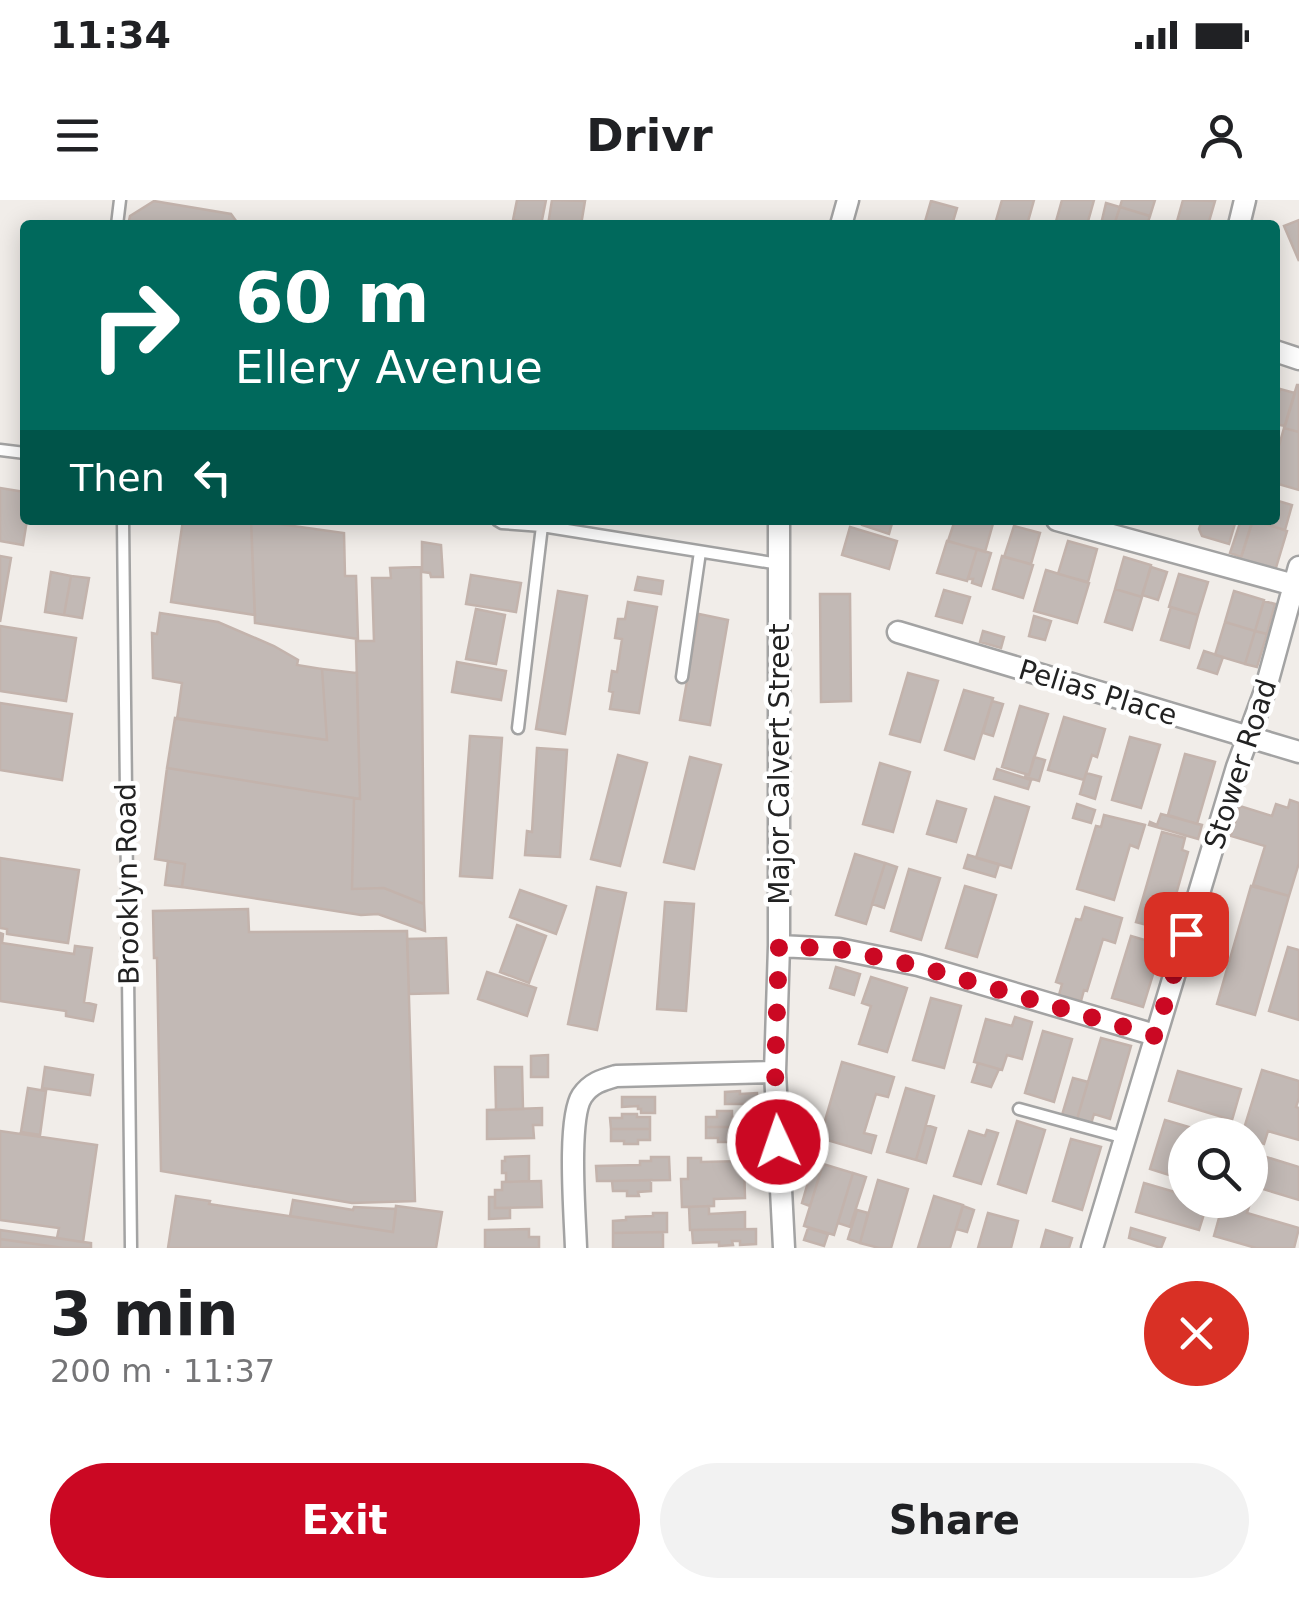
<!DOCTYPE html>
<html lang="en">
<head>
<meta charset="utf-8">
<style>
	:root { --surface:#fff; --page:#f2f2f2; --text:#202124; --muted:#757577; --accent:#cb0823 }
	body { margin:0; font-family:"DejaVu Sans",sans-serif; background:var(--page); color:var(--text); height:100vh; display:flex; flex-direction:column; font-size:38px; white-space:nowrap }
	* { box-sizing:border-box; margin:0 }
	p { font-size:32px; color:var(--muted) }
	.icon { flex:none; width:55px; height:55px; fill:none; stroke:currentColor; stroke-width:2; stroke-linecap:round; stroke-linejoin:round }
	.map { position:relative; height:1048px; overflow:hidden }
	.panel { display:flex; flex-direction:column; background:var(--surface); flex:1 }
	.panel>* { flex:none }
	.banner { position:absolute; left:20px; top:20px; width:1260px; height:305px; border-radius:10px; box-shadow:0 5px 25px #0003; background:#00695c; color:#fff; overflow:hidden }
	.controls { position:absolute; left:1168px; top:918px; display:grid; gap:20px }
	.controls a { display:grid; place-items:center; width:100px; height:100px; border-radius:50%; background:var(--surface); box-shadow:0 5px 25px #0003; font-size:50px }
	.pin { position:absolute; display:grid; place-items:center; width:85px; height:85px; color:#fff; margin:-42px; border-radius:20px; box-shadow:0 5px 15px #0006 }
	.me { position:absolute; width:110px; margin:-55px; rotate:357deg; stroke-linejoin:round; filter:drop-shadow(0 0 8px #0008) }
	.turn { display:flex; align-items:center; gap:35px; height:210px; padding:0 50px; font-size:45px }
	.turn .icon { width:130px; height:130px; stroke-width:2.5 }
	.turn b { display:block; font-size:70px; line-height:85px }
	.then { display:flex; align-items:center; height:95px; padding:0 50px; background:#0003; gap:20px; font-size:38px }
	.round { display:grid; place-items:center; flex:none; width:105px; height:105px; border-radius:52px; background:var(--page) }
	.head { display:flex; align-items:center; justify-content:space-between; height:170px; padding:0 50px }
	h1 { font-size:60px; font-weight:700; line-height:75px }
	.button { display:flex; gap:20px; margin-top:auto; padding:20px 50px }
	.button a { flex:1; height:115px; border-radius:60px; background:var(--accent); color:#fff; font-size:40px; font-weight:700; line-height:115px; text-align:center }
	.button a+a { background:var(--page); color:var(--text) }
	.status { display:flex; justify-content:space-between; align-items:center; height:70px; padding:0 50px; background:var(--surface); direction:ltr }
	.status svg { height:28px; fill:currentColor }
	header { display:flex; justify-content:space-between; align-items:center; height:130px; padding:0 50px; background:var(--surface); font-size:45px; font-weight:700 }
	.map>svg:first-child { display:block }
</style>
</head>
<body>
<div class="status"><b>11:34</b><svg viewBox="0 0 49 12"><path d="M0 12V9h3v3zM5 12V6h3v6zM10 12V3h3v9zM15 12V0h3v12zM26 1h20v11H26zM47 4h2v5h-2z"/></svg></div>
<header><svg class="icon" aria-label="menu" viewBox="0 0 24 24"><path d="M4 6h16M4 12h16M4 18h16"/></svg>Drivr<svg class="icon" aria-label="person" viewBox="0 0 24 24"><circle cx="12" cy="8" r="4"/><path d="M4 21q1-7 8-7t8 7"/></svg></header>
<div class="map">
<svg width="1299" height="1048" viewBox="0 0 1299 1048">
	<rect width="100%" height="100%" fill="#f1ede9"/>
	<path fill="#c2b9b5" stroke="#c3b3ac" stroke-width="2.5" d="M 517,0 L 546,0 L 541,25 L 513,20 Z
		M 552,0 L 585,1 L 581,25 L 548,25 Z
		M 1002,0 L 1034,0 L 1027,25 L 995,24 Z
		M 1062,0 L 1094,0 L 1087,25 L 1055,25 Z
		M 1122,0 L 1155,0 L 1150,16 L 1120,7 Z
		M 1183,0 L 1215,1 L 1208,25 L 1176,25 Z
		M 154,1 L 231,14 L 239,25 L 128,25 L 130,16 Z
		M 931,1 L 957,8 L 952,25 L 924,25 Z
		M 1106,3 L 1120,7 L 1114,25 L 1101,24 Z
		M 1120,7 L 1150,16 L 1147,25 L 1114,25 Z
		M 1299,20 L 1299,61 L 1284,26 Z
		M 1297,185 L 1299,185 L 1299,232 L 1284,228 Z
		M 1280,189 L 1295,193 L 1285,226 L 1275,224 L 1275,207 Z
		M 1284,228 L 1299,232 L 1299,290 L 1275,283 L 1275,260 Z
		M 0,288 L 25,292 L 25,320 L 27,320 L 23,345 L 0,341 Z
		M 1275,300 L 1292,305 L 1285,330 L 1255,321 L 1275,320 Z
		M 183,320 L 251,320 L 255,415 L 171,402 Z
		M 251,320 L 344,333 L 345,376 L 356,376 L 358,439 L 255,423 Z
		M 863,320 L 893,320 L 889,334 L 862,325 Z
		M 955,320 L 994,320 L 985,352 L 948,341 Z
		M 1202,320 L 1236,320 L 1229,344 L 1202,336 L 1199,329 Z
		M 1241,320 L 1252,322 L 1241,357 L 1230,353 Z
		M 1253,320 L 1287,331 L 1275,371 L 1240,361 Z
		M 1014,326 L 1040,333 L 1031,364 L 1004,357 Z
		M 850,327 L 897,341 L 889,369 L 842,355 Z
		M 947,341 L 977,349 L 967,381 L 937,373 Z
		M 1068,341 L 1097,349 L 1088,382 L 1058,374 Z
		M 422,342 L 441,345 L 443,377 L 431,377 L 430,373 L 422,372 Z
		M 977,349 L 991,353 L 981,386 L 972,383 L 973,379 L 968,379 Z
		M 0,356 L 11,358 L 0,422 Z
		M 1002,356 L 1033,365 L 1023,398 L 993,389 Z
		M 1124,357 L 1151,365 L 1142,397 L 1115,389 Z
		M 421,367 L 424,704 L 384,688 L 352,689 L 354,598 L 360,599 L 356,441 L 374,441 L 372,378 L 391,378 L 390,368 Z
		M 1151,367 L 1167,372 L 1158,400 L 1142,395 Z
		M 1046,370 L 1089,383 L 1077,423 L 1034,411 Z
		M 51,372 L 71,376 L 64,415 L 45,412 Z
		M 1179,374 L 1208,382 L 1198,415 L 1169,407 Z
		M 471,375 L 521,383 L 516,412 L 466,404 Z
		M 71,376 L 89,378 L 82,418 L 64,415 Z
		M 638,377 L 663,381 L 661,394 L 635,390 Z
		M 1115,389 L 1142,397 L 1132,430 L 1105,422 Z
		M 944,390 L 970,397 L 962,423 L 936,416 Z
		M 558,391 L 587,396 L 565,534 L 536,529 Z
		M 1234,391 L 1264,400 L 1255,431 L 1225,422 Z
		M 820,394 L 850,394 L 851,501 L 821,502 Z
		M 1264,401 L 1275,404 L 1267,434 L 1255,431 Z
		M 628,402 L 657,407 L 639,513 L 610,509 L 613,492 L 609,491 L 612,471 L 617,472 L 622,439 L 615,438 L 618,419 L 625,419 Z
		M 1171,407 L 1198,415 L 1189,448 L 1161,440 Z
		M 476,409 L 505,415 L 496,464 L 466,459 Z
		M 160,413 L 218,422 L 274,446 L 298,460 L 297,465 L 322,469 L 327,540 L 177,519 L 182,483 L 153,478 L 152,433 L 157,434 Z
		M 699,414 L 728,420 L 710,525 L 680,520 Z
		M 1034,416 L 1051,421 L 1045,440 L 1029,436 Z
		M 1225,422 L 1255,431 L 1245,464 L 1215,455 Z
		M 0,426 L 76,438 L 66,501 L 0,491 Z
		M 983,431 L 1004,437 L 1001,448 L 980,442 Z
		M 1255,431 L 1267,434 L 1257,467 L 1245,464 Z
		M 1204,451 L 1223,457 L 1217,474 L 1198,468 Z
		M 457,462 L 506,471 L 501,500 L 452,492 Z
		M 322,469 L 357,473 L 360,599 L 167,568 L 175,518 L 327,540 Z
		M 908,473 L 938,481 L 920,542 L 890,534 Z
		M 964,490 L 993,498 L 974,559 L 945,550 Z
		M 992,501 L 1003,504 L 993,536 L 983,533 Z
		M 0,503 L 72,514 L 62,580 L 0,570 Z
		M 1020,506 L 1048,514 L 1029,575 L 1002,567 Z
		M 1064,517 L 1105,529 L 1097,557 L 1092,555 L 1084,580 L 1048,570 Z
		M 470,536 L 502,538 L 492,678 L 460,676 Z
		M 1130,537 L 1160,545 L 1141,608 L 1112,600 Z
		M 537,548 L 567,550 L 560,657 L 525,655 L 527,631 L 532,632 Z
		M 1185,554 L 1215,562 L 1197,624 L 1168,615 Z
		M 618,555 L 647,563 L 620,666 L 591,659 Z
		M 690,557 L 721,565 L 694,669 L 664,662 Z
		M 1034,557 L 1045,560 L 1039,581 L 1025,577 L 1026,574 L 1029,575 Z
		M 880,563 L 910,572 L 893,632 L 863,624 Z
		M 167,568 L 354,598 L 352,689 L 384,688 L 424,704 L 425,731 L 378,714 L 361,715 L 182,687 L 185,664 L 155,659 Z
		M 997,569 L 1031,580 L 1028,589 L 994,579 Z
		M 1086,573 L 1101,577 L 1095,599 L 1080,594 Z
		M 995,597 L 1029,607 L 1011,668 L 976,658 Z
		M 1290,600 L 1299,603 L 1299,663 L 1289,696 L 1253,685 L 1265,646 L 1231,636 L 1240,606 L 1272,616 L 1276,604 L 1288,608 Z
		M 937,601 L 966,609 L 956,642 L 927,634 Z
		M 1077,604 L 1095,610 L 1091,623 L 1073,618 Z
		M 1161,614 L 1202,625 L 1198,639 L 1149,625 L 1150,622 L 1157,625 Z
		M 1104,615 L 1145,625 L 1138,648 L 1130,645 L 1114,700 L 1077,689 L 1096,626 L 1101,627 Z
		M 1162,632 L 1185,638 L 1182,650 L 1188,652 L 1166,730 L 1136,722 Z
		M 855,654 L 885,663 L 866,724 L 836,715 Z
		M 968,655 L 999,664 L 995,677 L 964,668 Z
		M 0,658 L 79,670 L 68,743 L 7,734 L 7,729 L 0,728 Z
		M 168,661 L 185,664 L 182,687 L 165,685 Z
		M 885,663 L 897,667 L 884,708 L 872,704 Z
		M 909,669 L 940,678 L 921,740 L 891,731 Z
		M 965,686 L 996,695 L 977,757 L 946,748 Z
		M 1251,686 L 1289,696 L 1255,815 L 1217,804 Z
		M 597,687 L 626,693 L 597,830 L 568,824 Z
		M 520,690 L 566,706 L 556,734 L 510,717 Z
		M 665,702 L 694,704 L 686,811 L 657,809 Z
		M 1085,707 L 1122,718 L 1115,743 L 1103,739 L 1087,791 L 1084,790 L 1081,801 L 1059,795 L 1062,784 L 1056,782 L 1076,719 L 1081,720 Z
		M 248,709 L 249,732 L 407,731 L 415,1001 L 352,1003 L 161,971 L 157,758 L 154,758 L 153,711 Z
		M 517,725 L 546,736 L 529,783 L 500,772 Z
		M 0,733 L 3,734 L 2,743 L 74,754 L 75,746 L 92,748 L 84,802 L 96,805 L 93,821 L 66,816 L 66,811 L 0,801 Z
		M 1131,736 L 1162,745 L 1143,807 L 1112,798 Z
		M 446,738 L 448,793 L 409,794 L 407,739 Z
		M 1288,747 L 1299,750 L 1299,820 L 1269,811 Z
		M 836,767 L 860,774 L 854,795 L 830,788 Z
		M 487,772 L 536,788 L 527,816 L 478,799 Z
		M 871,777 L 907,788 L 887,852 L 859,844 L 871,806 L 862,803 Z
		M 931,798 L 961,806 L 944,868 L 913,860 Z
		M 1015,817 L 1032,822 L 1022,859 L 1007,855 L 1002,870 L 974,862 L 986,819 L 1012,826 Z
		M 1043,831 L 1072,839 L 1054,902 L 1025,893 Z
		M 1101,838 L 1131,846 L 1110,919 L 1094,914 L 1091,924 L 1077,919 Z
		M 548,855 L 548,877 L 531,877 L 531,856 Z
		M 842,862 L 894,877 L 888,897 L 876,894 L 864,933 L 876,936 L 871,953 L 820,938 Z
		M 978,863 L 999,869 L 991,887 L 972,882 Z
		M 45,867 L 93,875 L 90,895 L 42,888 Z
		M 495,867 L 522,867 L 523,909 L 496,910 Z
		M 1262,870 L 1299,881 L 1299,898 L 1296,907 L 1299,908 L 1299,940 L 1268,931 L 1264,944 L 1250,939 L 1250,935 L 1242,935 Z
		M 1178,871 L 1241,889 L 1232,920 L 1169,901 Z
		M 1073,878 L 1088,882 L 1077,919 L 1062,915 Z
		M 28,888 L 46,891 L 40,935 L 21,932 Z
		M 906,888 L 934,896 L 916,960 L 887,952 Z
		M 740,891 L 740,894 L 757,893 L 758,910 L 747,911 L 747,904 L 725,904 L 725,892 Z
		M 622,897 L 655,897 L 655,913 L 641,913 L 641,909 L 638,909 L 638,906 L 622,907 Z
		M 542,908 L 542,925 L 533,925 L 534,938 L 487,939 L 487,910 Z
		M 717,911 L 732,911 L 732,917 L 744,917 L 744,927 L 706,927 L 706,917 L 717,917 Z
		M 622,914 L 637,914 L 637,917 L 650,917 L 650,929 L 611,929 L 610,918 L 622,918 Z
		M 1165,920 L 1216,935 L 1185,935 L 1185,980 L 1150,969 Z
		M 1017,921 L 1045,930 L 1026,993 L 998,984 Z
		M 926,925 L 936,928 L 926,963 L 916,960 Z
		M 706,927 L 744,927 L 744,938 L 731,938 L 731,942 L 718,942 L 718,938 L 706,938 Z
		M 611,929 L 650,929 L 650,940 L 638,940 L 638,944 L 624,944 L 624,941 L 611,941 Z
		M 987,930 L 998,933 L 981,984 L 954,976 L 969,931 L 985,936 Z
		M 0,931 L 97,945 L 83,1042 L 57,1038 L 59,1028 L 0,1020 Z
		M 1071,939 L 1101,947 L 1082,1010 L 1053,1001 Z
		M 1253,953 L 1299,967 L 1299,1000 L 1250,985 L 1250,962 Z
		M 529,956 L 529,981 L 506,982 L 506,973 L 502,973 L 502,961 L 505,961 L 505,957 Z
		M 651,957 L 669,957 L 670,980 L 597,981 L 596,966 L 640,965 L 640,961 L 651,961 Z
		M 688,958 L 701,958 L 701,962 L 744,961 L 745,998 L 714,999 L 714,1006 L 682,1007 L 681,979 L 688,979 Z
		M 823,964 L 853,973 L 834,1035 L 804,1026 Z
		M 811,972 L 820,974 L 810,1006 L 802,1003 Z
		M 853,973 L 866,977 L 850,1027 L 838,1023 Z
		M 651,980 L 651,991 L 638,992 L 639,996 L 627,996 L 627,991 L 613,991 L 612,981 Z
		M 878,980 L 908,989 L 891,1048 L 879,1048 L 860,1043 Z
		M 541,981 L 542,1007 L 495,1008 L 495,990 L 502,990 L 502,982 Z
		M 1144,983 L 1185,995 L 1185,1000 L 1208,1001 L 1199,1030 L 1136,1012 Z
		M 176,996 L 210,1001 L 209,1004 L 393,1032 L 396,1006 L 442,1012 L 436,1048 L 168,1048 Z
		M 934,996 L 963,1005 L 950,1048 L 918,1048 Z
		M 489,997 L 495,997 L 495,1008 L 510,1008 L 510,1018 L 489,1019 Z
		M 293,1000 L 353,1010 L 354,1007 L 396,1009 L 393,1032 L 290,1016 Z
		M 1224,1000 L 1251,1000 L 1247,1013 L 1299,1028 L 1294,1048 L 1256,1048 L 1214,1036 Z
		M 709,1006 L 709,1014 L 745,1012 L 745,1029 L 690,1030 L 689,1007 Z
		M 963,1006 L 974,1010 L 967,1032 L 956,1029 Z
		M 857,1010 L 868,1013 L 860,1043 L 848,1039 Z
		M 653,1013 L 667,1013 L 667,1032 L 613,1033 L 613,1021 L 626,1020 L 626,1017 L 653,1016 Z
		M 988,1013 L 1018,1021 L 1011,1048 L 978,1048 Z
		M 808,1028 L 828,1034 L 824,1046 L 804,1040 Z
		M 1131,1028 L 1165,1038 L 1161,1048 L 1129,1038 Z
		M 529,1029 L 529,1037 L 539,1037 L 539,1048 L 485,1048 L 485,1030 Z
		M 756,1029 L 756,1044 L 740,1045 L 740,1041 L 732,1041 L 733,1045 L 719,1046 L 719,1042 L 693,1043 L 692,1030 Z
		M 0,1030 L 91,1043 L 91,1048 L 63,1048 L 0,1039 Z
		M 1046,1030 L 1072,1038 L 1069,1048 L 1041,1048 Z
		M 663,1032 L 663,1048 L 613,1048 L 613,1033 Z
		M 0,1039 L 63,1048 L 0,1048 Z"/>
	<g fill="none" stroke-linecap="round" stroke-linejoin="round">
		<defs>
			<path id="service" d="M 117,25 L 120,0
				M 0,250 L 25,253
				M 123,320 L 131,1048
				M 497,320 L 502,323 L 542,326 L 779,364
				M 682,477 L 700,352
				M 518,528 L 542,326
				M 1019,909 L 1125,938"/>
			<path id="minor" d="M 841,25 L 848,0
				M 1239,25 L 1245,0
				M 1275,151 L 1299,159
				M 779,320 L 779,746 L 775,872 L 784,1048
				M 1057,320 L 1294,385
				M 898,432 L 1299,552
				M 779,746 L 839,749 L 918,765 L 1155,835
				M 576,1048 C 575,1016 567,919 582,896 C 591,883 602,880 616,876 L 775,872
				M 1092,1048 L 1237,567 L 1265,491 L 1299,367"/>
		</defs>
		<use href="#service" stroke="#a3a3a3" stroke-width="15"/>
		<use href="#minor" stroke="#a3a3a3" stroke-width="25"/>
		<use href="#service" stroke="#fff" stroke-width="10"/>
		<use href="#minor" stroke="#fff" stroke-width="20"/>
	</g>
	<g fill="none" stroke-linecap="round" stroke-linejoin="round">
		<path stroke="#cb0823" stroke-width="18" stroke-dasharray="0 32.4" d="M 778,942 L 775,872 L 779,746 L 839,749 L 918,766 L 1155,836 L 1186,734"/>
	</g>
	<g text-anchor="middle" stroke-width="9" stroke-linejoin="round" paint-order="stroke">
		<g font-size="28" fill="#222" stroke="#fff">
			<text transform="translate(1098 492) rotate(17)" y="10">Pelias Place</text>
			<text transform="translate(779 564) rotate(-90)" y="10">Major Calvert Street</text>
			<text transform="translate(1240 564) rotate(-72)" y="10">Stower Road</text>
			<text transform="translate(127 684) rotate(-91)" y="10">Brooklyn Road</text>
		</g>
	</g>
</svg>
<div class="controls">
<a><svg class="icon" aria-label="search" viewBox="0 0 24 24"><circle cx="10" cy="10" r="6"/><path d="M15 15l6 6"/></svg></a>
</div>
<div class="pin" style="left:1186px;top:734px;background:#d93025"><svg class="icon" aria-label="arrive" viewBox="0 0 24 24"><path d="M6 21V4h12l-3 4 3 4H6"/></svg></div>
<svg class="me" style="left:778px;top:942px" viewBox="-20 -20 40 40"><circle r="17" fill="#cb0823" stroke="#fff" stroke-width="3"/><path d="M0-11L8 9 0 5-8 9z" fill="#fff"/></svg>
<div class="banner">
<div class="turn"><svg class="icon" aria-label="right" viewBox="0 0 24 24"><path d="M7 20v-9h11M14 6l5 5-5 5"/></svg><div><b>60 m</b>Ellery Avenue</div></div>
<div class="then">Then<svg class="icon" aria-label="left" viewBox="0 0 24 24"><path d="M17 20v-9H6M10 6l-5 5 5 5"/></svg></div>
</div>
</div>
<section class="panel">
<div class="head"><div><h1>3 min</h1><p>200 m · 11:37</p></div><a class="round" style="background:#d93025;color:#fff"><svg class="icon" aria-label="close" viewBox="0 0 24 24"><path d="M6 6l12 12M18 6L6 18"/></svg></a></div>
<div class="button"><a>Exit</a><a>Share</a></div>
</section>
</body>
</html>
